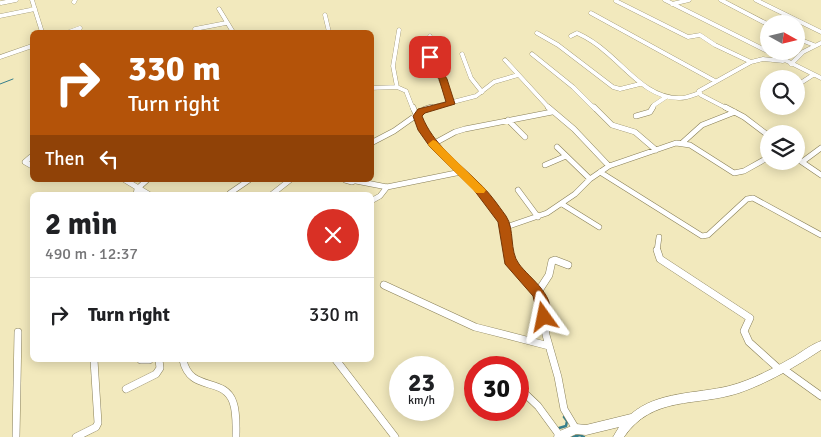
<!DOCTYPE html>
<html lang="en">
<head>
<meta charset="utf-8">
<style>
	:root { --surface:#fff; --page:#f2f2f2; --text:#202124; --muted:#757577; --line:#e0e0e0 }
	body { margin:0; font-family:Signika,sans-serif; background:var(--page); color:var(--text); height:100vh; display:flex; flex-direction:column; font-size:19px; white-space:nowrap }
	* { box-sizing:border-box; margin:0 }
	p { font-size:16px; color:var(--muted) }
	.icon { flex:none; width:28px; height:28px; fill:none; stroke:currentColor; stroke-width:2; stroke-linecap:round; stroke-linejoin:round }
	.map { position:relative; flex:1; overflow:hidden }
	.panel { position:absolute; left:30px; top:192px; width:344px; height:170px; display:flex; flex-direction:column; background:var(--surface); border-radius:8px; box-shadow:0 2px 12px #0003 }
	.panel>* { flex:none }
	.hud { position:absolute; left:30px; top:30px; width:344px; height:152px; border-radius:8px; box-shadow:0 2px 12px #0003; background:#b45309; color:#fff; overflow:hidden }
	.needle { width:32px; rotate:98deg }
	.controls { position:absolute; left:760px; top:15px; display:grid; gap:10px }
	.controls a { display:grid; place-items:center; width:45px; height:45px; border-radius:50%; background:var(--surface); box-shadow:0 2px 12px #0003; font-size:25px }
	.speed { position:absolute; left:389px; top:356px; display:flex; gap:10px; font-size:25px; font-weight:700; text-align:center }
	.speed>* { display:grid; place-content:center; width:65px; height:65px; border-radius:50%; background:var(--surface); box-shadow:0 2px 12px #0003; line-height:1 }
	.speed small { font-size:12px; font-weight:400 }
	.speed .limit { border:8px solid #d22; background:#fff; color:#111 }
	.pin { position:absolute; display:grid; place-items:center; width:42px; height:42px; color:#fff; margin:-21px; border-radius:10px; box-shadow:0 2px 8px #0006 }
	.me { position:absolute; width:55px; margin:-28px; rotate:348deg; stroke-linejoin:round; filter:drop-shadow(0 0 4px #0008) }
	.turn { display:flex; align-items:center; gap:18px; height:105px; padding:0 15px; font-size:22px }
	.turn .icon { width:65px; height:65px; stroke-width:2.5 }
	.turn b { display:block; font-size:35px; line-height:42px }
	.then { display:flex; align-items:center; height:48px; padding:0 15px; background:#0003; gap:10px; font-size:19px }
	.round { display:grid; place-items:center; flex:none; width:52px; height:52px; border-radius:26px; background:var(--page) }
	.overview { display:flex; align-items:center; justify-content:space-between; height:85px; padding:0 15px }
	h1 { font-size:30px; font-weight:700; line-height:38px }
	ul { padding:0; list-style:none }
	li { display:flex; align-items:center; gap:15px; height:75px; padding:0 15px; border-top:1px solid var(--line) }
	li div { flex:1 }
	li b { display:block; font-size:19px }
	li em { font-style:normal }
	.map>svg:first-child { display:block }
</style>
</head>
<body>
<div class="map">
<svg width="821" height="437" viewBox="0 0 821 437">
	<rect width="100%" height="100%" fill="#f2e9bd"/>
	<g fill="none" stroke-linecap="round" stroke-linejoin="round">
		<path stroke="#377f8c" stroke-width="1" d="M 0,84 L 13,79"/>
		<path stroke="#377f8c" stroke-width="2.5" d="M 559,428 L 566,426 L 567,421 L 564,417
			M 573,437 L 580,435 L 584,437"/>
		<defs>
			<path id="street-far2" d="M 32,0 L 42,32
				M 665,0 L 821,78
				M 721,0 L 769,25
				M 756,0 L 821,32
				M 616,1 L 688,37 L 700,35 L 715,45 L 751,62
				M 74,2 L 75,0
				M 1,3 L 16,0
				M 672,4 L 689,0
				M 219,9 L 233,32
				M 591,13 L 715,81
				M 325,15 L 329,32
				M 0,16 L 35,9
				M 195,29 L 226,23
				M 69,32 L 80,28
				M 537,33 L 558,45 L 613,87 L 620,89 L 640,84
				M 430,36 L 433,62 L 451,103
				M 571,36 L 577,33 C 588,38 597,44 606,52 C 628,70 649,99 680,98 C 686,98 693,95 699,93
				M 796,38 L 814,45
				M 462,54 L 471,78 L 482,92
				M 532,54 L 573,87 L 595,109
				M 0,57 L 32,46
				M 505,60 L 550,109
				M 791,64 L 803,52 L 821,43
				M 796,86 L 813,75
				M 397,87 L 393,66 L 399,30
				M 371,88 L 397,87 L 406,91 L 413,109
				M 426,109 L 476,96 L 494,82 L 518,75
				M 652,109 L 654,105 L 666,97
				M 728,109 L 701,95 L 699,91 L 751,62 L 763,59 L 783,61"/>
			<path id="street-far1" d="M 413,107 L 422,130 L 433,144 L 478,187 L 503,221 L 509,251
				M 548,107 L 574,129 L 609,166
				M 594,107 L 612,125 L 635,132 L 656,150
				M 725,107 L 744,117 L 769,136
				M 636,116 L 650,112 L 653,107
				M 508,120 L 525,137
				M 371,143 L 394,131 L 425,109 L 431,107
				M 682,143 L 702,125 L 735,112
				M 433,144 L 455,132 L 465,129 L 552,112
				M 557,147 L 590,179
				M 32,156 L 25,162 L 32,166
				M 796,158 L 821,175
				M 802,162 L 821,148
				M 545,165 L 566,156
				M 600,172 L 702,236 L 708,235 L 747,199 L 753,198 L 821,235
				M 125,180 L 150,195
				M 345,180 L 352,182 L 357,180
				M 356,181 L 387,187 L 461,172
				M 518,190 L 538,217
				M 230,193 L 249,180
				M 136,195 L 137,189 L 147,180
				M 271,195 L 290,180
				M 371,201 L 380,196 L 387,187
				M 562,204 L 599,227
				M 506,227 L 547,213 L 575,194 L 590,179 L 609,166 L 676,143 L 690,145 L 734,173 L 744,171 L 769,157
				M 657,251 L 659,237"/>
			<path id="street" d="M 508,250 L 511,264 L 538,292 L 541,299 L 546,335 L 558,377 L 564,409 L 576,429
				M 657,250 L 660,259 L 750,318 L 744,331 L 749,342 L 779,369
				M 384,285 L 475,327 L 549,346
				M 538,292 L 549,275 L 552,261 L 555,260 L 568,265
				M 141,360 L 149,360
				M 183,360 C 190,393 224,376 233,402 C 237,413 236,426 236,437
				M 336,360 L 395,437
				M 782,368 L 821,396
				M 518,387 L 538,406 L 560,436
				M 126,389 L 156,374 L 160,368 L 159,360
				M 16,437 L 18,332
				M 76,437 L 96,427 L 98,423 L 94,360"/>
			<path id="secondary" d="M 821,341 L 821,350 C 795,367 768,383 739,393 C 696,407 653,395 624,437 L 613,437 L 619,427 L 586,435 L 576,434 L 570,437 L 554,437 L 555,433 L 576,424 L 586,425 L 631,414 C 658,391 696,394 729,386 C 752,380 774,368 795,356 C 803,351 812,344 821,341 Z"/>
		</defs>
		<use href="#street-far2" stroke="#887f57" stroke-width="4.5"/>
		<use href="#street-far1" stroke="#887f57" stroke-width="6"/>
		<use href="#street" stroke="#887f57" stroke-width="8"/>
		<use href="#secondary" stroke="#887f57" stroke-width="1"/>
		<use href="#street-far2" stroke="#fff" stroke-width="4"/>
		<use href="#street-far1" stroke="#fff" stroke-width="5"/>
		<use href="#street" stroke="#fff" stroke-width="7"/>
		<use href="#secondary" fill="#fff" fill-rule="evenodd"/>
	</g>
	<path fill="#b45309" stroke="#753606" d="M 427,55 L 433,55 L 447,79 L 455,104 L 425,113 L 422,116 C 433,144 458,162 479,183 C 489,192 498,205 506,216 C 515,229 509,251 519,264 C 530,279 559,297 548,321 L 544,323 L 539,321 L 533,296 L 505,264 L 498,222 L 474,190 L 430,147 L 418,130 L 413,116 L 418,109 L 446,102 L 439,79 L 426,57 Z"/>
	<path fill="#f59e0b" d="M 433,140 L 436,141 L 484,188 L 486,190 L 484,193 L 476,193 L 429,146 L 428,144 Z"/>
</svg>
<div class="controls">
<a><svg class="needle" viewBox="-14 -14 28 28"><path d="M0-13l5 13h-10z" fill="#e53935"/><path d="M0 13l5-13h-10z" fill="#757577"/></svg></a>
<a><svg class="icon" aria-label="search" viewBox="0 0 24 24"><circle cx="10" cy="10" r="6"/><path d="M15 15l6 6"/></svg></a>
<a><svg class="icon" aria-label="layers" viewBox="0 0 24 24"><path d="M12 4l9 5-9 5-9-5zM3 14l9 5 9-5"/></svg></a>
</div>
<div class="speed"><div>23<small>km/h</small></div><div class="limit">30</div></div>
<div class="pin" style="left:430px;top:57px;background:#d93025"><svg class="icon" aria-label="arrive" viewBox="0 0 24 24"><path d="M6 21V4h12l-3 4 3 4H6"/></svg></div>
<svg class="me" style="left:544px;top:317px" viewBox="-20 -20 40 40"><path d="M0-17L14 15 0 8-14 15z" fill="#b45309" stroke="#fff" stroke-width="4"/></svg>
<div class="hud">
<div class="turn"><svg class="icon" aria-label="right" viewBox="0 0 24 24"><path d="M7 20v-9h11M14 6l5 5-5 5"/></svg><div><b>330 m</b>Turn right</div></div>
<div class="then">Then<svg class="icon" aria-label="left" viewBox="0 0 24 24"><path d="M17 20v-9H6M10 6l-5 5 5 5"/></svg></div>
</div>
<section class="panel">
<div class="overview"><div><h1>2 min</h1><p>490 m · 12:37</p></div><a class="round" style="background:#d93025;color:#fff"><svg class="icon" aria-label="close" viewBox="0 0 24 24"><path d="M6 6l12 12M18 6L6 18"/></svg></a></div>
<ul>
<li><svg class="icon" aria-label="right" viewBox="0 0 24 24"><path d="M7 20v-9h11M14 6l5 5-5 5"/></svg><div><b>Turn right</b></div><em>330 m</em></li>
</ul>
</section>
</div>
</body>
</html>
